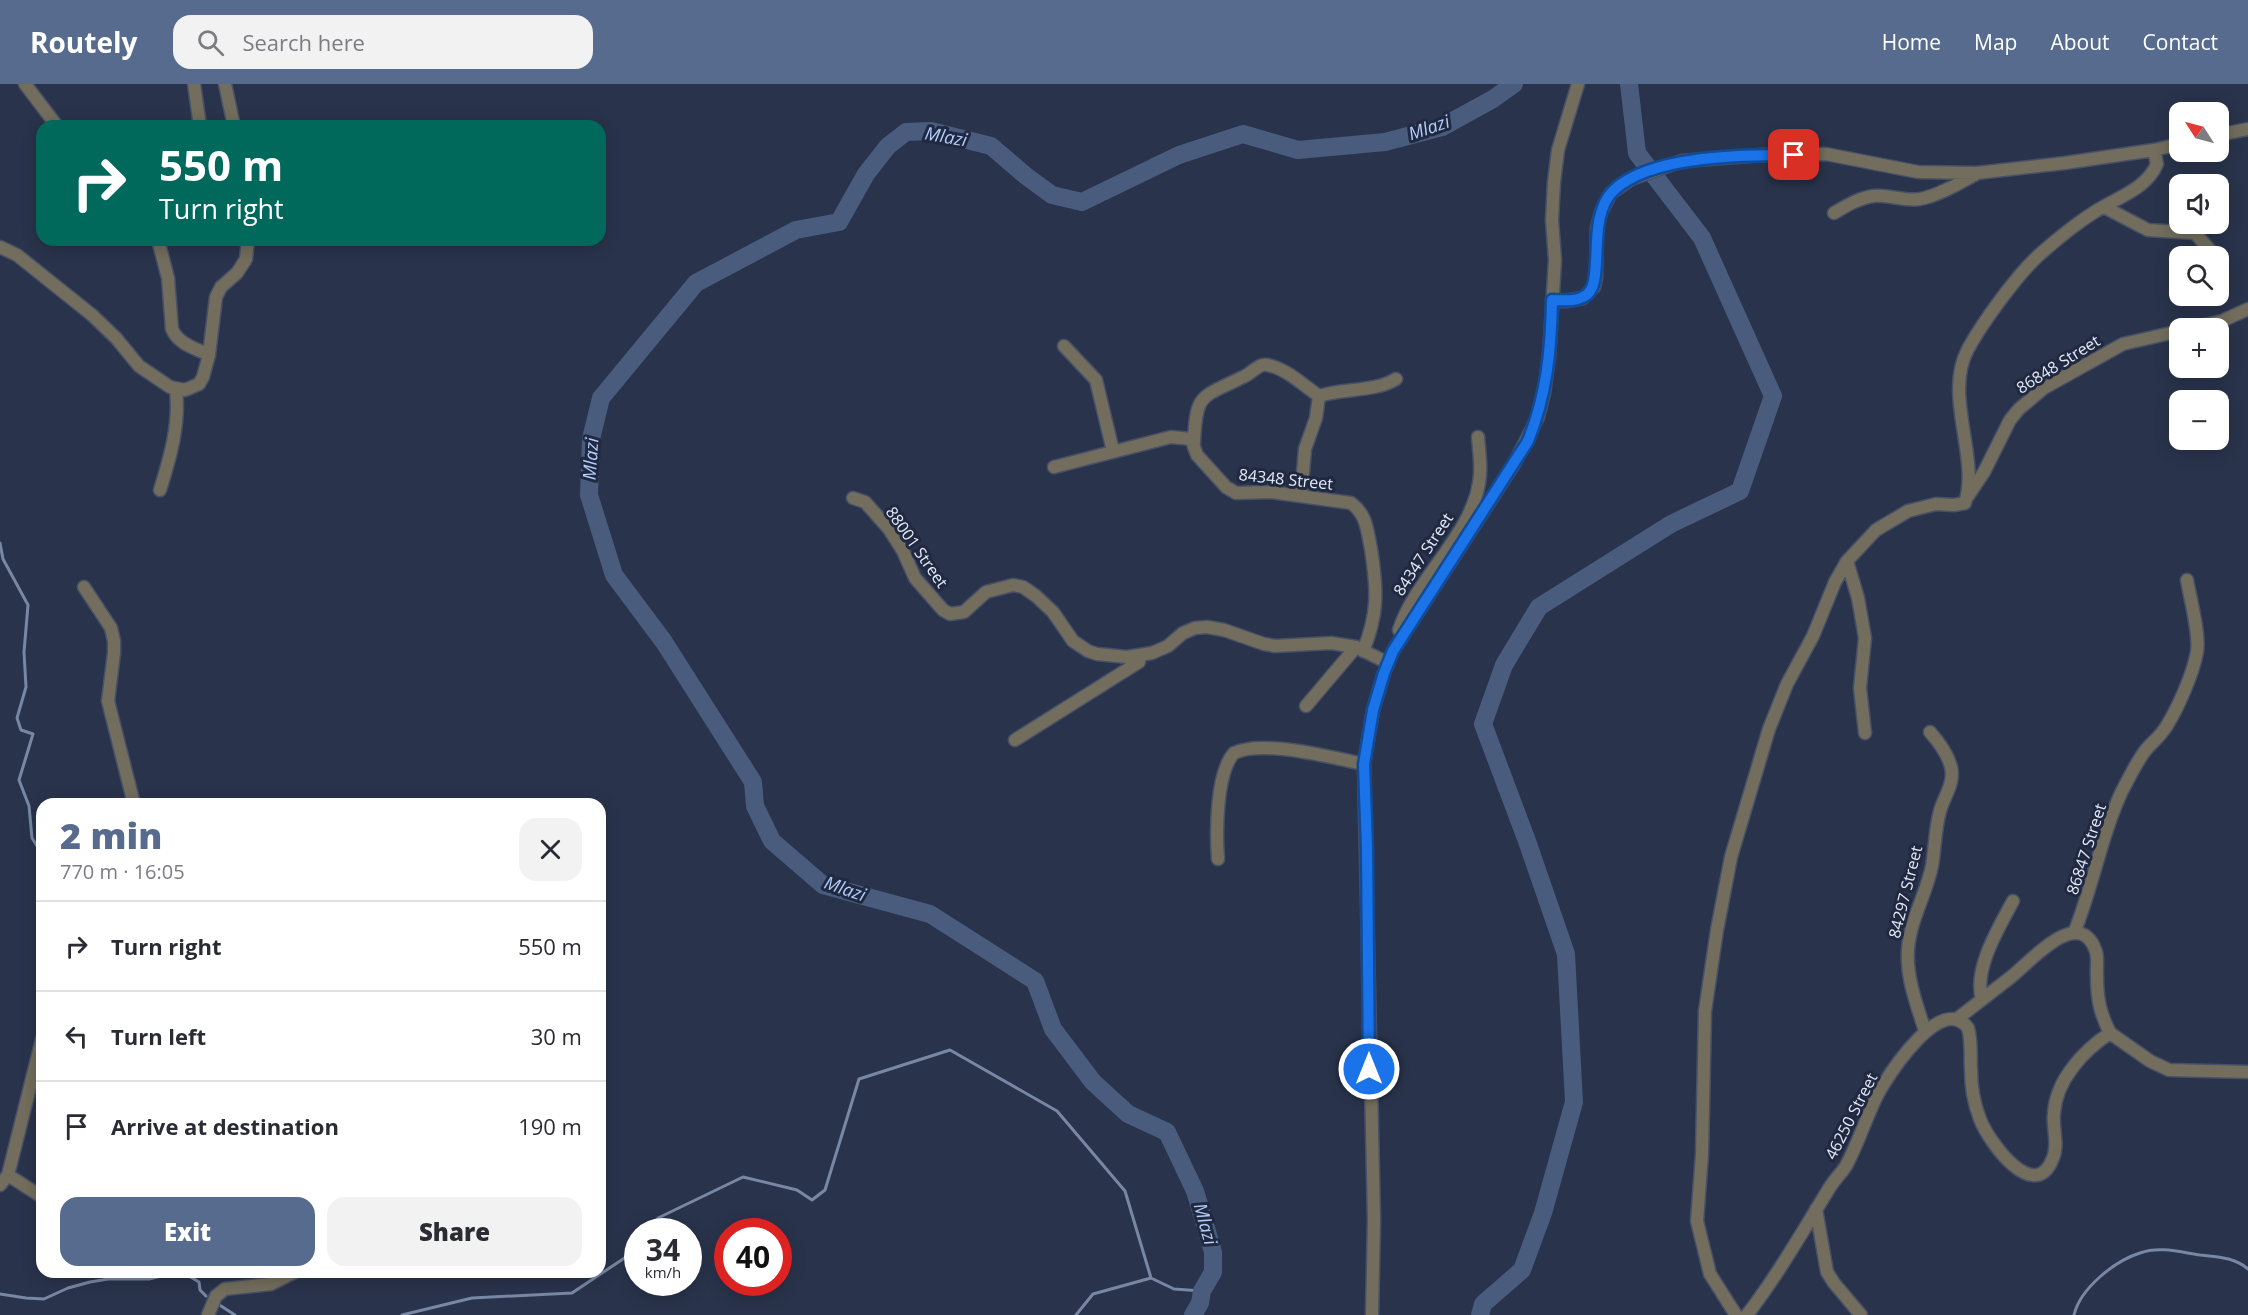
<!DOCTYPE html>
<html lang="en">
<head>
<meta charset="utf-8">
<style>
	:root { --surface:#fff; --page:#f2f2f3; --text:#2b2b33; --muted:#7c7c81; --line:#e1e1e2; --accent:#566b8d }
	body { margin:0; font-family:"Open Sans",sans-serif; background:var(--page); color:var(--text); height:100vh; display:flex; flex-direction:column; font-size:22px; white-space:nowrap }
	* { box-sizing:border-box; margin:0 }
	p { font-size:20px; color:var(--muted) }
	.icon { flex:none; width:33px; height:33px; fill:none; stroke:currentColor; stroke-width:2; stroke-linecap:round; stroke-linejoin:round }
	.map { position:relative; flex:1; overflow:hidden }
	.details { position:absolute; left:36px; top:714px; width:570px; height:480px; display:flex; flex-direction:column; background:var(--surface); border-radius:18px; box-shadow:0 3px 15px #0003 }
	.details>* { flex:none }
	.banner { position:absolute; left:36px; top:36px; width:570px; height:126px; border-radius:18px; box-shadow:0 3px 15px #0003; background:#00695c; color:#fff; overflow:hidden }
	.needle { width:39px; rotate:306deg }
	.controls { position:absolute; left:2169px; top:18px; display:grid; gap:12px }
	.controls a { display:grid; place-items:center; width:60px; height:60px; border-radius:12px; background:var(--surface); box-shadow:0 3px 15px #0003; font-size:30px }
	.speed { position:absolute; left:624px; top:1134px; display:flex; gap:12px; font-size:30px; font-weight:700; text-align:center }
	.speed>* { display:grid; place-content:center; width:78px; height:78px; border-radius:50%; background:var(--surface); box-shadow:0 3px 15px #0003; line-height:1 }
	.speed small { font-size:15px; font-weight:400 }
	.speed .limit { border:9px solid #d22; background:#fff; color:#111 }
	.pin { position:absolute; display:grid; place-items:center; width:51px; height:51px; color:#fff; margin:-26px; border-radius:12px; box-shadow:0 3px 9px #0006 }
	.me { position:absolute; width:66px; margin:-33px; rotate:0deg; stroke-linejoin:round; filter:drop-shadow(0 0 4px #0008) }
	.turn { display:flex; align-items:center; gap:21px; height:126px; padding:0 24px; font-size:27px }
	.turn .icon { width:78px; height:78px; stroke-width:2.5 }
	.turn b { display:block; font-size:42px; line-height:51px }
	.round { display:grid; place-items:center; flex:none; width:63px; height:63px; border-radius:18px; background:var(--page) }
	.headline { display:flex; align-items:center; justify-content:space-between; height:102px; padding:0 24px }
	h1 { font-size:36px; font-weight:800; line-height:45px; color:var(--accent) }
	.primary-button { display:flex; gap:12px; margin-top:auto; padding:12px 24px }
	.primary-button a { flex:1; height:69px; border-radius:18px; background:var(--accent); color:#fff; font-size:24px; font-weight:800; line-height:69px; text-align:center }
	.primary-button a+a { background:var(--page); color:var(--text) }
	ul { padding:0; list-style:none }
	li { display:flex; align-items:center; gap:18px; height:90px; padding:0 24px; border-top:2px solid var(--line) }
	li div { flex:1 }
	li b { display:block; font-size:22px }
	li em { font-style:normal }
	header { display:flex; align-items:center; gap:36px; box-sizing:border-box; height:84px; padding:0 30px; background:var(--accent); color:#fff }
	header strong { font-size:28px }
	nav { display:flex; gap:33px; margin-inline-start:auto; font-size:21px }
	.search { width:420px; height:54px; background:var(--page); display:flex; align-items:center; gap:15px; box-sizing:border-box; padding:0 21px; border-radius:18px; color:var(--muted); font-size:22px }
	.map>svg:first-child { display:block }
</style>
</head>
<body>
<header>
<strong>Routely</strong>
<div class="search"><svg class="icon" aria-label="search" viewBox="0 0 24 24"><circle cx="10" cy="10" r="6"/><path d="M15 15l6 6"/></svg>Search here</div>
<nav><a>Home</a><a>Map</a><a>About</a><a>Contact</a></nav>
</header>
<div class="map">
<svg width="2248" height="1231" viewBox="0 0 2248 1231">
	<rect width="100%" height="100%" fill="#29334b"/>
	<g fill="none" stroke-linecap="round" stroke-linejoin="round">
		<path stroke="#7887a4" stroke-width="3" d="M 0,459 L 3,475 L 28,521 L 24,568 L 26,603 L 17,634 L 21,646 L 33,650 L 19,696 L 29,722 L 32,754 L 42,770
			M 653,1148 L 658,1134 L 743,1093 L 797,1106 L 812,1116 L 825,1106 L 859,995 L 950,966 L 1057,1027 L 1125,1107 L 1151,1194
			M 182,1188 L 199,1198 L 200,1206 L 206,1212
			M 0,1210 L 26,1214 L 44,1215 L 68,1204 L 90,1198 L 108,1195 L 149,1195 L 178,1188
			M 218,1220 L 235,1231
			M 402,1231 L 472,1214 L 572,1209 L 638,1165
			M 1076,1231 L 1093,1210 L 1151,1194 L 1174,1205 L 1202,1207
			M 2074,1231 C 2080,1205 2114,1177 2140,1169 C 2159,1162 2180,1168 2200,1171 C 2217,1173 2234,1173 2248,1185"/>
		<path stroke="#4a5c7e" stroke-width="18" d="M 1193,1231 L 1200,1219 L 1202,1207 L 1213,1188 L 1213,1168 L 1195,1107 L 1167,1048 L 1128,1030 L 1093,998 L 1053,945 L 1035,897 L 930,830 L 823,801 L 772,757 L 755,722 L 753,698 L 664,558 L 614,491 L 589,411 L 591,355 L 601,314 L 696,199 L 796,146 L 839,138 L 866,90 L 888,62 L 906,48 L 931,47 L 991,62 L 1026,92 L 1052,111 L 1082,118 L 1179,71 L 1243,50 L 1298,66 L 1385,58 L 1442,43 L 1493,15 L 1514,0
			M 1480,1231 L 1483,1220 L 1522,1186 L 1543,1129 L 1574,1018 L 1566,870 L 1527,757 L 1483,640 L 1504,581 L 1539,523 L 1671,440 L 1740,407 L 1773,312 L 1702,154 L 1637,69 L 1629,0"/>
		<defs>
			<path id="minor" d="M 25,0 L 57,42
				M 194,0 L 200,42
				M 225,0 L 234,42
				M 2218,51 L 2248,45
				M 2104,123 L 2148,146 L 2195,149 L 2215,172
				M 1834,129 C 1846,122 1859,114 1873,112 C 1889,110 1904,118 1920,115 C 1940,111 1959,99 1976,90
				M 158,156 L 168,194 L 172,245 C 178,260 195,264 209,271
				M 0,163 L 17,171 L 92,231 L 116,254 L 139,282 L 170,303 L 185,306 L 199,300 L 203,293 L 209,271 L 216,213 L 221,203 L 237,189 L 246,175 L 248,156
				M 1552,216 L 1566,217 L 1583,214 L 1594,203 L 1596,194 L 1597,144 L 1601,128 L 1611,109 L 1631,95 L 1682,77 L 1761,71 L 1826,70 L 1918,88 L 1977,89 L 2065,79 L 2154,66 L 2180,60
				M 2191,244 L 2222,237 L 2248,225
				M 1064,262 L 1096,296 L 1113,367
				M 1194,359 C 1196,308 1201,314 1243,293 C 1251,290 1259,279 1267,281 C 1286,284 1304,302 1319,312 C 1343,304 1375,308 1396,295
				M 1054,383 L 1171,353 L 1191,355 L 1197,371 L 1226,403 L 1236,409 L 1270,408 L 1351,419 C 1367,431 1367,446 1371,465 C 1377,504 1379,529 1363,567
				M 160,406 C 170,374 180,340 176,306
				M 1301,411 L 1305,365 L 1316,334 L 1319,312
				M 1968,412 L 1984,388 L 2010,336 L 2019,325 L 2044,304 L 2123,260 L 2180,247
				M 853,414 L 865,418 L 889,445 L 903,467 L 915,494 L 943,526 L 950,530 L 964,528 L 986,508 L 1013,501 L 1023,503 L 1036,512 L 1053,528 L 1073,557 L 1088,567 L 1097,570 L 1127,573 L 1152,569 L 1168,562 L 1183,549 L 1195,544 L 1207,543 L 1224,546 L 1264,560 L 1275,562 L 1331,559 L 1356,563 L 1388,579
				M 1847,477 L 1858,514 L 1865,554 L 1860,604 L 1865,649
				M 84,503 L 111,544 L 114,557 L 114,569 L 108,617 L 134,720
				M 1399,546 C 1416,493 1476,448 1480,391 C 1481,379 1479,366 1478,353
				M 1306,622 L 1356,563
				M 1015,656 L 1139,578 L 1141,571
				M 1218,775 C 1216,748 1216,689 1234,669 C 1264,655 1332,674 1364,680
				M 2074,849 C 2093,802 2101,752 2122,707 C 2129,694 2136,679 2145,667 C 2151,659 2160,653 2166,643 C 2178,624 2193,590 2197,568 C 2200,550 2190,514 2187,496
				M 1982,915 C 1973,886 1999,843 2013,817
				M 1957,935 C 1975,921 1993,907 2011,893 C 2028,880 2078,821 2095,865 C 2099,873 2096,883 2097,892 C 2097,915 2100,929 2110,949
				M 1925,947 C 1917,921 1906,894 1908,866 C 1910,836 1926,811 1932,782 C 1935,764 1935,745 1940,727 C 1944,712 1955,700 1951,683 C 1948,671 1938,657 1930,648
				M 8,1091 L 42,1113
				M 0,1101 L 8,1091 L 42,955
				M 1816,1125 L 1827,1188 L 1834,1199 L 1861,1231
				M 208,1231 L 216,1212 L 225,1205 L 271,1200 L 295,1188
				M 1372,1231 L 1374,1136 L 1364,680 L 1373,626 L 1384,589 L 1393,567 L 1514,380 L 1538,333 L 1544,309 L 1549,273 L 1555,176 L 1552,136 L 1554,98 L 1558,66 L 1578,0
				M 1736,1231 L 1710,1190 L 1697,1137 L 1702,1070 L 1705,927 L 1717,846 L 1731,773 L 1769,645 L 1787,600 L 1813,552 L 1835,498 L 1847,477 L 1876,446 L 1908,427 L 1936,420 L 1954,421 L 1965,419 C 1980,373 1943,311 1968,265 C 1982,239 2017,191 2039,171 C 2056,156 2074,141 2093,129 C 2115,114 2146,106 2157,80 L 2154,66
				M 1747,1231 C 1777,1192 1801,1150 1827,1108 C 1832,1098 1840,1091 1846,1082 C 1859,1058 1867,1030 1880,1006 C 1892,986 1942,909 1968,944 C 1972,958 1970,971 1971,985 C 1971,1001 1974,1020 1980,1035 C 1988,1057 2035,1122 2053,1074 C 2059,1060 2052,1043 2054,1029 C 2056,996 2084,966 2110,949 L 2150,977 L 2169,986 L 2248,988"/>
		</defs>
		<use href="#minor" stroke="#475067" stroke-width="15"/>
		<use href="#minor" stroke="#726d5c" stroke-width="12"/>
	</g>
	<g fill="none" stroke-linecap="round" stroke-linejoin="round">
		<defs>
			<path id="route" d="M 1369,985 L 1367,764 L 1364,680 L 1373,626 L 1384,589 L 1393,567 L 1528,357 C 1547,310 1551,266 1552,216 C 1562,216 1574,218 1583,213 C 1608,203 1584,136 1613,107 C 1649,71 1746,71 1794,71"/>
		</defs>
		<use href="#route" stroke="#114b97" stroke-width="15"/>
		<use href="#route" stroke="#1a73e8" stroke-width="10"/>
	</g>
	<g text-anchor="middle" stroke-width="6" stroke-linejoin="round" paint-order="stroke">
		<g font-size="16" fill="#e4ebfb" stroke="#202940">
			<text transform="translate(2058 280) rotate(-32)" y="6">86848 Street</text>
			<text transform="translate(1286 395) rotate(6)" y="6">84348 Street</text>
			<text transform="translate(917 463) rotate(55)" y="6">88001 Street</text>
			<text transform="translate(1423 470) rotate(-57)" y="6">84347 Street</text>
			<text transform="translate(2086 765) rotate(-72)" y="6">86847 Street</text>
			<text transform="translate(1905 808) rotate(-76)" y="6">84297 Street</text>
			<text transform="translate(1851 1032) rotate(-63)" y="6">46250 Street</text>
		</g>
		<g font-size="18" font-style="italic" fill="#b4cefc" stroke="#202940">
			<text transform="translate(1429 44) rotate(-19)" y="6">Mlazi</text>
			<text transform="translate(946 53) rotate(10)" y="6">Mlazi</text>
			<text transform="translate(591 375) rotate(-86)" y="6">Mlazi</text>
			<text transform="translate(845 805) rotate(19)" y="6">Mlazi</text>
			<text transform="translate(1205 1140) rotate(74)" y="6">Mlazi</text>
		</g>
	</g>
</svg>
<div class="controls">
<a><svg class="needle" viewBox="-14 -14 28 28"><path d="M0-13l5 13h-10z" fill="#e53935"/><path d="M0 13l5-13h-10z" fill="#7c7c81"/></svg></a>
<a><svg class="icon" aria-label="sound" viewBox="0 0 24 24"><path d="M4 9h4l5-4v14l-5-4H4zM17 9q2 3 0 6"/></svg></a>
<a><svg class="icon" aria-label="search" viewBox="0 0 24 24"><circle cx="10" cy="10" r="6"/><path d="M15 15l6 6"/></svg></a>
<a>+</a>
<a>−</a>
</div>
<div class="speed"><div>34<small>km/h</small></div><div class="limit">40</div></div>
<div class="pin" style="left:1794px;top:71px;background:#d93025"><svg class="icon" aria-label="arrive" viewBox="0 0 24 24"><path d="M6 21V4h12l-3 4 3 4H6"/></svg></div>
<svg class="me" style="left:1369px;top:985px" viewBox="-20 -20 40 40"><circle r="17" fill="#1a73e8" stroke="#fff" stroke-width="3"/><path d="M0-11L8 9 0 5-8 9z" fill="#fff"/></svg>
<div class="banner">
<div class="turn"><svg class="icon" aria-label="right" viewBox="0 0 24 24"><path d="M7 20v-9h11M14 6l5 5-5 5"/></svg><div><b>550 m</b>Turn right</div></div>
</div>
<section class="details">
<div class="headline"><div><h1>2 min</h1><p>770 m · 16:05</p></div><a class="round"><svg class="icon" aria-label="close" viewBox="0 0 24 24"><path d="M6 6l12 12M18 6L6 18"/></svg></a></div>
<ul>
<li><svg class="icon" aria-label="right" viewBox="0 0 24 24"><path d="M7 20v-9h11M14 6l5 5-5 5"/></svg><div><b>Turn right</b></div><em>550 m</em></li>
<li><svg class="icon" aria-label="left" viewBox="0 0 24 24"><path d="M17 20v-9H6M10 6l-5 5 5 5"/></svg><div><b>Turn left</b></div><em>30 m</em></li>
<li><svg class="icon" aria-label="arrive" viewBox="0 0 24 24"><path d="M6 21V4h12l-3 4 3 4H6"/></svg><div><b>Arrive at destination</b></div><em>190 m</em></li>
</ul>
<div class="primary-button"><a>Exit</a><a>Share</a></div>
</section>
</div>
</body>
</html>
